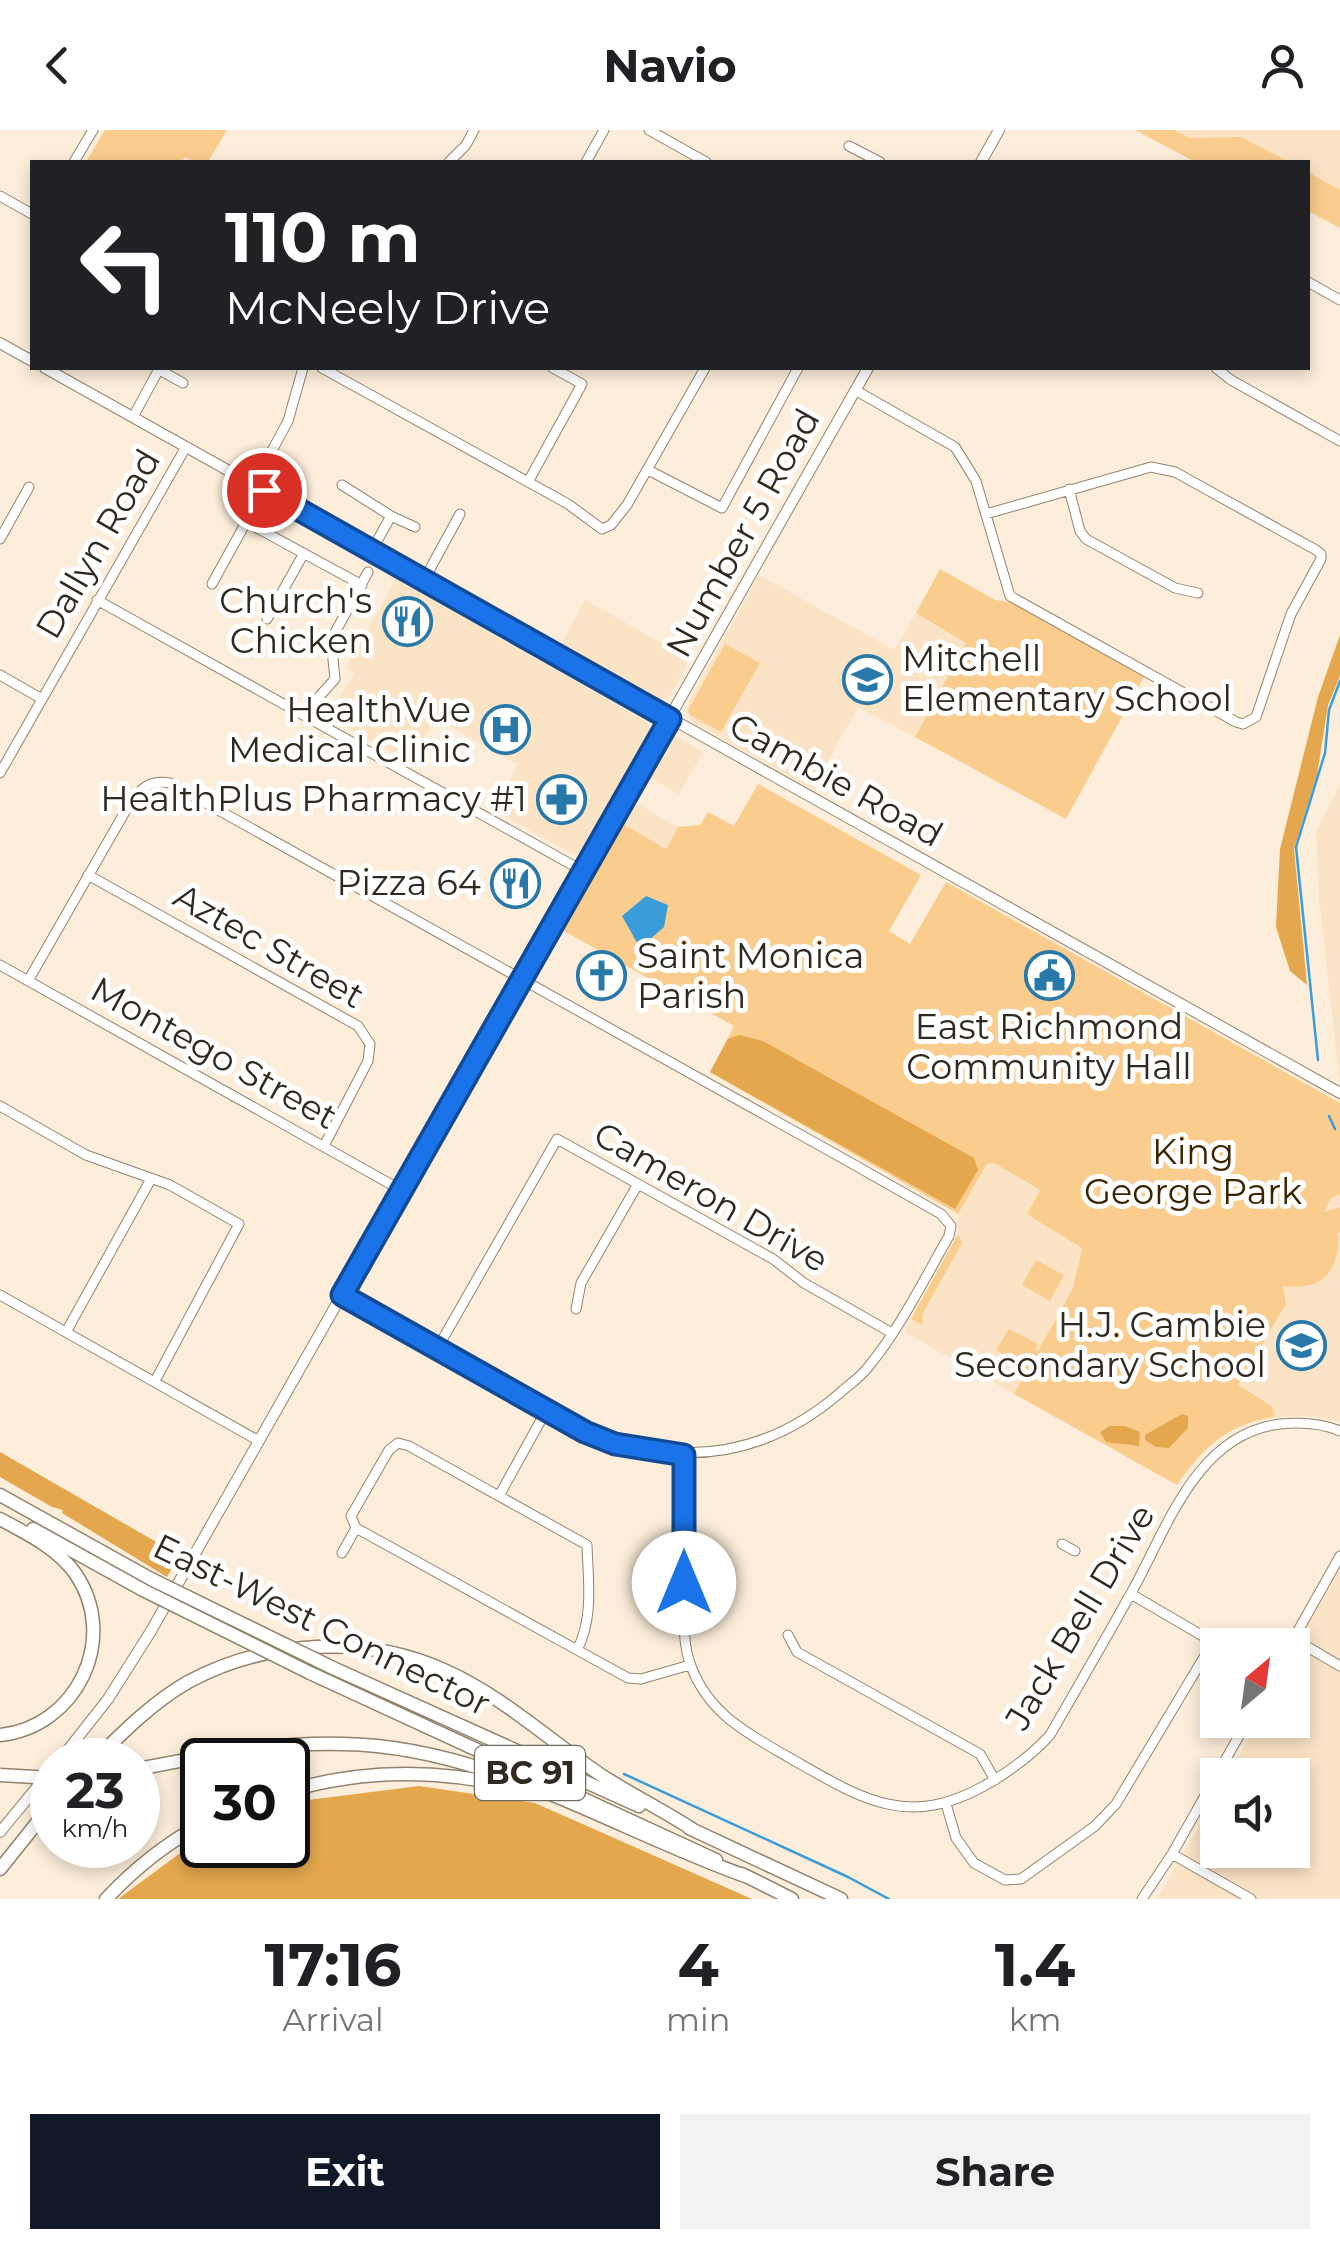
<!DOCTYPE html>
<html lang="en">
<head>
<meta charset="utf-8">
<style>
	:root { --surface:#fff; --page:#f2f2f2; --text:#202124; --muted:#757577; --accent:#111827 }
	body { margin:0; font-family:Montserrat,sans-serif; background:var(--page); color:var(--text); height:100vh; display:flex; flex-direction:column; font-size:38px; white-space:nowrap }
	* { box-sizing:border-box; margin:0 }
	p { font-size:32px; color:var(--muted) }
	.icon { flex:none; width:55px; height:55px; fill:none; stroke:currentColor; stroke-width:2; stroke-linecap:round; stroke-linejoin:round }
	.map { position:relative; height:1769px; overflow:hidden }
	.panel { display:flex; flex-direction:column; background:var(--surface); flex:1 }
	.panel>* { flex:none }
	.hud { position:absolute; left:30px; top:30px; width:1280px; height:210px; border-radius:0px; box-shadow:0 5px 15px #0003; background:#202124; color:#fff; overflow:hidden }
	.needle { width:65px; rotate:29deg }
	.tools { position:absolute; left:1200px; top:1498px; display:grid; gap:20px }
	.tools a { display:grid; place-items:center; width:110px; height:110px; border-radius:0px; background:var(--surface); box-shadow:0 5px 15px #0003; font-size:50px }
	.speed { position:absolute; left:30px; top:1608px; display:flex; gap:20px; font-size:50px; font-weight:700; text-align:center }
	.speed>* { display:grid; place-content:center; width:130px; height:130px; border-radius:50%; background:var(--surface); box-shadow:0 5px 15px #0003; line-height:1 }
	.speed small { font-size:25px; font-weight:400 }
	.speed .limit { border:5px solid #111; border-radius:15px; background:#fff; color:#111 }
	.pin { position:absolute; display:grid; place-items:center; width:85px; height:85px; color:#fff; margin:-42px; border:5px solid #fff; border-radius:50%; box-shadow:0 2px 10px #0007 }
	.me { position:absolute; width:110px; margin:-55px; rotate:0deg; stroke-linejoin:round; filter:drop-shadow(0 0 8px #0008) }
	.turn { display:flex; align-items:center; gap:35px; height:210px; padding:0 30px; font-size:45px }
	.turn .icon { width:130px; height:130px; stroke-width:2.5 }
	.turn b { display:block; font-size:70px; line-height:85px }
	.eta { display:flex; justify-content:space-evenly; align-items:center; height:170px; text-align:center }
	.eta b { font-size:60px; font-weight:700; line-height:70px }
	.button { display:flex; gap:20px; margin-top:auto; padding:20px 30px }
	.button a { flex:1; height:115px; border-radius:0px; background:var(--accent); color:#fff; font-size:40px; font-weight:700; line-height:115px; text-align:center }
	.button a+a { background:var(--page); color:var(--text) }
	header { display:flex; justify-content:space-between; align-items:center; height:130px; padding:0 30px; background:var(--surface); font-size:45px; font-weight:700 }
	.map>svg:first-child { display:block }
</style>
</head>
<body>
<header><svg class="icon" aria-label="back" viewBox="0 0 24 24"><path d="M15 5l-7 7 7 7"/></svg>Navio<svg class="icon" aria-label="person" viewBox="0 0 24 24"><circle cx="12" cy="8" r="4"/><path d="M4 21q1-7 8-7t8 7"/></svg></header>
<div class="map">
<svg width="1340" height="1769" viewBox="0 0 1340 1769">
	<rect width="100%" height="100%" fill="#fdeedb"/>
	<path fill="#fbe4c5" d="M 1175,0 L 1340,0 L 1340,60 L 1308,42 L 1308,32 L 1289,32 L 1241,7 L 1189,8 Z
		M 759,445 L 894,520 L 916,483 L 967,512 L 915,607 L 858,577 L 812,659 L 690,590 L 687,576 Z
		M 396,449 L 647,592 L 650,599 L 581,723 L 573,725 L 494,680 L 518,635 L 436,588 L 409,633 L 329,587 L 354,543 L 346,538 Z
		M 585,470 L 690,529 L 670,566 L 662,569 L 561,514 Z
		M 677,607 L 703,622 L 679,664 L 650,648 L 672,609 Z
		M 1340,655 L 1340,954 L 1319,770 L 1316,702 Z
		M 636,673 L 678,697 L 666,719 L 623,694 Z
		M 994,1033 L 1040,1061 L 1027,1084 L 1082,1117 L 1073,1158 L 1014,1264 L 904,1202 L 958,1104 L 958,1084 L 987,1035 Z
		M 1340,1064 L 1340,1292 L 1308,1286 L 1275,1287 L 1272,1275 L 1238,1256 L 1286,1174 L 1283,1155 L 1329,1103 L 1322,1085 L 1331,1068 Z
		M 1340,1438 L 1340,1769 L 1157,1769 L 1217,1664 L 1218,1720 L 1292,1720 L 1292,1645 L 1228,1645 L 1260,1590 L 1292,1590 L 1293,1533 L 1307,1496 Z"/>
	<path fill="#facc8d" d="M 105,0 L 227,0 L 208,32 L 194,32 L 185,27 L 181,32 L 86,32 Z
		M 1135,0 L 1175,0 L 1189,8 L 1241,7 L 1289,32 L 1195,32 Z
		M 1308,42 L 1340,60 L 1340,98 L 1308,81 Z
		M 940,439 L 995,470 L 1011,472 L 1145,545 L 1066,689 L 915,607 L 966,513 L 916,483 Z
		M 725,514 L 760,533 L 721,602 L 690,585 L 688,580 Z
		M 758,654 L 921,745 L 889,801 L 910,814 L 946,752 L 1340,973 L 1340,1064 L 1331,1068 L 1324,1082 L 1340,1077 L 1340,1102 L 1336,1105 L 1339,1106 C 1338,1143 1321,1161 1283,1156 L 1286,1174 L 1238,1255 L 1272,1276 L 1275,1287 C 1229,1293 1202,1318 1177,1355 L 1014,1264 L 1027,1240 L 996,1220 L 1009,1199 L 1038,1214 L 1035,1220 L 1038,1221 L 1073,1158 L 1082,1118 L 1027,1084 L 1040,1060 L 994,1033 L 987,1034 L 958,1084 L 710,942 L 734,896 L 564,801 L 623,694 L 666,719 L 678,697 L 700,695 L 708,682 L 734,696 Z
		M 958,1104 L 962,1113 L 922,1185 L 923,1195 L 911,1189 Z
		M 1036,1130 L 1064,1145 L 1050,1171 L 1022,1155 Z"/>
	<path fill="#e4a74d" d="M 1340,505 L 1340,546 L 1328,575 L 1317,645 L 1294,719 L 1307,855 L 1290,841 L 1276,797 L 1280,719 L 1318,567 Z
		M 739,905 L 763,911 L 974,1028 L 978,1040 L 955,1079 L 710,942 L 728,909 Z
		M 1182,1284 L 1188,1286 L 1188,1298 L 1169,1318 L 1156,1317 L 1145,1310 L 1145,1305 Z
		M 1110,1296 L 1125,1296 L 1140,1302 L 1139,1316 L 1106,1312 L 1100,1302 Z
		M 0,1322 L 179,1425 L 167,1447 L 62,1383 L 63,1380 L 52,1377 L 0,1347 Z
		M 419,1656 L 535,1673 L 752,1769 L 118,1769 L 202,1707 L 202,1715 L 288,1715 L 288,1677 L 308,1670 Z"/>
	<path fill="#3a9dda" d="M 646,766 L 668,775 L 664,797 L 640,818 L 622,786 Z"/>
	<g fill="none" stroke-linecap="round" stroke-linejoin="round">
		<path stroke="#3a9dda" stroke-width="2.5" d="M 1318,930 L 1296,717 L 1325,623 L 1329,580 L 1340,551
			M 1329,986 L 1335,999
			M 624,1644 L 848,1747 L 889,1769"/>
		<defs>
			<path id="minor" d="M 649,0 L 706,32
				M 849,16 L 880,32
				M 74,32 L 93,0
				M 449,32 L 466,15 L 474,0
				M 586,32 L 604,0
				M 0,66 L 32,84
				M 1308,152 L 1340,170
				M 322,238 L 568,374 L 602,399 L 611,395 L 627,375 L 705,238
				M 1216,238 L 1231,250 L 1340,311
				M 158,239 L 183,253
				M 855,260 L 955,317 L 976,351 L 1010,466 L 1236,592 L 1243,594 L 1256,587 L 1291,484 L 1321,429 L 1321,424 L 1316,420 L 1175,342 L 1151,337 L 986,384
				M 133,287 L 159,239
				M 648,340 L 722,378 L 798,238
				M 528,352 L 582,254 L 553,238
				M 254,354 L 288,291 L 303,238
				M 342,355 L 391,386 L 372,420
				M 1069,359 L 1080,401 L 1086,409 L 1175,458 L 1198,463
				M 391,386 L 415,397
				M 246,392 L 362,455
				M 0,409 L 29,357
				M 424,450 L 460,384
				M 212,454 L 255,376
				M 97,470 L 583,741
				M 267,489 L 304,423
				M 0,545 L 42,569
				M 307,586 L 316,570 L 335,549 L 331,510 L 368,442
				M 0,643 L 186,317
				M 88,745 L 358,896 L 370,914 L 368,931 L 324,1016
				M 0,835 L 401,1060
				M 28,851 L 130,673 C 142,657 150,650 170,653 L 844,1029 L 941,1084 L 951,1096 L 949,1106 C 924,1149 901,1197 869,1236 C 862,1246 850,1254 841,1262 C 764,1329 678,1338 585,1302 L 342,1165
				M 0,976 L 86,1025 L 170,1055 L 239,1094 L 155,1251
				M 0,1165 L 259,1311
				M 576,1179 L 581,1153 L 638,1054
				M 66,1202 L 151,1049
				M 437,1219 L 557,1009 L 773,1129 L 804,1153 L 892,1203
				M 684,1325 C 684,1368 684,1411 684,1454 C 685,1481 681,1510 691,1536 C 709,1584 747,1603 788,1627 C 859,1667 905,1700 984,1656 C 1009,1642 1031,1626 1050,1605 C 1077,1558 1104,1512 1130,1465 C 1166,1402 1195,1304 1280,1294 C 1300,1292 1321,1293 1340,1301
				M 499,1366 L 546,1281
				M 356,1398 L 351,1386 L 389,1320 L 398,1313 L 409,1316 L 587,1415 C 588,1449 594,1488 577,1520
				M 356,1398 L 628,1548 L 641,1549 L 690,1535
				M 1062,1414 L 1075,1421
				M 342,1423 L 356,1398
				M 788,1505 L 797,1522 L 980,1624 L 995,1650
				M 1294,1509 L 1340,1536
				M 1290,1515 L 1340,1426
				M 946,1674 L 956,1708 L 974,1733 L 1005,1750 L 1021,1749 L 1095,1696 L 1116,1674 L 1213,1512 L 1131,1464
				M 1172,1724 L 1251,1769
				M 1142,1769 L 1172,1724 L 1248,1590"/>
			<path id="major" d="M 981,32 L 999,0
				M 0,213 L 32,231
				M 45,238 L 1340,963
				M 60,1630 L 108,1569 L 151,1501 L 868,238
				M 0,1702 L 52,1639"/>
			<path id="highway" d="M 0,1365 L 151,1449
				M 0,1389 C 26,1403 57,1418 75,1443 C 120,1508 77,1597 0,1605
				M 33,1399 L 143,1460
				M 333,1538 L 639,1676
				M 310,1543 L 716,1730
				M 95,1630 C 123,1602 153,1572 188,1552 C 266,1510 366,1504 446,1541 C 504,1567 551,1612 604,1647 C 634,1666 666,1682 695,1701
				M 138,1639 C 206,1626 273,1612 343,1614 C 487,1616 615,1700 748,1747
				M 288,1661 C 363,1639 441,1639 517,1658
				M 689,1698 L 841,1769
				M 0,1739 L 52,1674
				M 742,1744 L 792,1769
				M 106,1769 C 135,1738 165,1714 202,1694"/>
		</defs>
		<use href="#minor" stroke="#93836d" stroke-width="11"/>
		<use href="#major" stroke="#93836d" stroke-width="12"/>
		<use href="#highway" stroke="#93836d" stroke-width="15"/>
		<use href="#minor" stroke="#fff" stroke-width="9"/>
		<use href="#major" stroke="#fff" stroke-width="10"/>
		<use href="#highway" stroke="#fff" stroke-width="12"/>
		<defs>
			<path id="highway-bridge" d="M 151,1449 L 333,1538
				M 143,1460 L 310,1543
				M 0,1645 L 52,1648"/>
		</defs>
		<use href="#highway-bridge" stroke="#93836d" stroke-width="15" stroke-linecap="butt"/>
		<use href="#highway-bridge" stroke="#fff" stroke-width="12"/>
	</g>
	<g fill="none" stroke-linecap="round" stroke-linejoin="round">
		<defs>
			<path id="route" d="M 264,360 L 670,589 L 342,1165 L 585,1302 L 615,1314 L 684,1325 L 684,1453"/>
		</defs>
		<use href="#route" stroke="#114b97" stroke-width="25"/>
		<use href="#route" stroke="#1a73e8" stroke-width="18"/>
	</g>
	<defs>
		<symbol id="restaurant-ring" viewBox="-11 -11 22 22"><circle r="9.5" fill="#fff" stroke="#2879aa" stroke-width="1.5"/><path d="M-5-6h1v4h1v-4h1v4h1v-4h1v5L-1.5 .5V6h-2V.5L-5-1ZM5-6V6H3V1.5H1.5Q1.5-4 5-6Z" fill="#2879aa"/></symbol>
		<symbol id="school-ring" viewBox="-11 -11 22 22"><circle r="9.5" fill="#fff" stroke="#2879aa" stroke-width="1.5"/><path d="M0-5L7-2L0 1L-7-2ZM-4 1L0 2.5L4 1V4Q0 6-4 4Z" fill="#2879aa"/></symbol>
		<symbol id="hospital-ring" viewBox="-11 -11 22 22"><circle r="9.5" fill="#fff" stroke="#2879aa" stroke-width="1.5"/><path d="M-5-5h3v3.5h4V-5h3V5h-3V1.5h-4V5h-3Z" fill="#2879aa"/></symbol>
		<symbol id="pharmacy-ring" viewBox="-11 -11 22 22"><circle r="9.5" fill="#fff" stroke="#2879aa" stroke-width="1.5"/><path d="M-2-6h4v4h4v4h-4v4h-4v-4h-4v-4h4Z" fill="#2879aa"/></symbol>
		<symbol id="civic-ring" viewBox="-11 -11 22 22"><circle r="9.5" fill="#fff" stroke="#2879aa" stroke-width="1.5"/><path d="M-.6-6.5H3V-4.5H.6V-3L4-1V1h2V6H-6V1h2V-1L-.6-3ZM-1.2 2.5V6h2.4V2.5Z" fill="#2879aa"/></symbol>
		<symbol id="church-ring" viewBox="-11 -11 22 22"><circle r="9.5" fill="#fff" stroke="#2879aa" stroke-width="1.5"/><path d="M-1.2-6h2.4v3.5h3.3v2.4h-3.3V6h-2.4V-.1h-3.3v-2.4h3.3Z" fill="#2879aa"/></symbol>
	</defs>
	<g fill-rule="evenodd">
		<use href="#restaurant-ring" x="380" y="464" width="55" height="55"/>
		<use href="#school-ring" x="840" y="522" width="55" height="55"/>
		<use href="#hospital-ring" x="478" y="572" width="55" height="55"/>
		<use href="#pharmacy-ring" x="534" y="642" width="55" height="55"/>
		<use href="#restaurant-ring" x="488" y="726" width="55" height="55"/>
		<use href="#civic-ring" x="1022" y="818" width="55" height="55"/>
		<use href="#church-ring" x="574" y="818" width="55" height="55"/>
		<use href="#school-ring" x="1274" y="1188" width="55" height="55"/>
	</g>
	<g text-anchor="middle" stroke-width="10" stroke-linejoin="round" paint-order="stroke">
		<rect fill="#fff" stroke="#6d6963" stroke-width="2.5" x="475" y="1616" width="110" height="54" rx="8"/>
		<g font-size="32" font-weight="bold" fill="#2f2920">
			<text x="530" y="1654">BC 91</text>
		</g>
		<g font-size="35" fill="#2f2920" stroke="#fff">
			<text transform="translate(743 403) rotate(-61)" y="12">Number 5 Road</text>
			<text transform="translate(98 414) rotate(-60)" y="12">Dallyn Road</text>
			<text transform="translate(836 650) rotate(29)" y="12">Cambie Road</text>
			<text transform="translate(269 816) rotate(30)" y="12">Aztec Street</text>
			<text transform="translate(214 923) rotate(29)" y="12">Montego Street</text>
			<text transform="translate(711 1067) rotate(30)" y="12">Cameron Drive</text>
			<text transform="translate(1080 1487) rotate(-59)" y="12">Jack Bell Drive</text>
			<text transform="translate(322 1495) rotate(26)" y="12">East-West Connector</text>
		</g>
		<g font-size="35" fill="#2f2920" stroke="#fff" text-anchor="end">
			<text x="372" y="483">Church's<tspan x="372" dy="40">Chicken</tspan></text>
			<text x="902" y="541" text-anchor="start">Mitchell<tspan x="902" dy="40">Elementary School</tspan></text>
			<text x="471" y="592">HealthVue<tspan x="471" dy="40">Medical Clinic</tspan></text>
			<text x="527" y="681">HealthPlus Pharmacy #1</text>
			<text x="481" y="765">Pizza 64</text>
			<text x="637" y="838" text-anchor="start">Saint Monica<tspan x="637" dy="40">Parish</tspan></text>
			<text x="1049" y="909" text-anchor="middle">East Richmond<tspan x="1049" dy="40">Community Hall</tspan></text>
			<text x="1266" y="1207">H.J. Cambie<tspan x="1266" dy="40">Secondary School</tspan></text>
		</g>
		<g font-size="35" fill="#3c2400" stroke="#fff">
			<text x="1193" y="1034">King<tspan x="1193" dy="40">George Park</tspan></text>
		</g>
	</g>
</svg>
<div class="tools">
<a><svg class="needle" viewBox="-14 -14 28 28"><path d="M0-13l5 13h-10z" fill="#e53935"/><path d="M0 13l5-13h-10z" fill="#757577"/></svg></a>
<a><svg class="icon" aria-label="sound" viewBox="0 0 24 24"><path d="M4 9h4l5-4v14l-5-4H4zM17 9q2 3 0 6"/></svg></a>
</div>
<div class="speed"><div>23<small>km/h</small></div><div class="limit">30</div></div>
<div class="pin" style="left:264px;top:360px;background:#d93025"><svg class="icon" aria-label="arrive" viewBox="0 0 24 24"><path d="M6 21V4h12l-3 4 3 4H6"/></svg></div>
<svg class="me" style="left:684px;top:1453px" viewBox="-20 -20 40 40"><circle r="19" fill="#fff"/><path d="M0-13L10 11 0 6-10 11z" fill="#1a73e8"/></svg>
<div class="hud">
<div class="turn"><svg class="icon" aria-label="left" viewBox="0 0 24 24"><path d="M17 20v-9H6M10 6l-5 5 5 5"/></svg><div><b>110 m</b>McNeely Drive</div></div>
</div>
</div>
<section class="panel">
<div class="eta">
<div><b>17:16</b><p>Arrival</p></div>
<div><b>4</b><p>min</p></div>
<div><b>1.4</b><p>km</p></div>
</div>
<div class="button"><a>Exit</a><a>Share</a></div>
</section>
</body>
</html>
